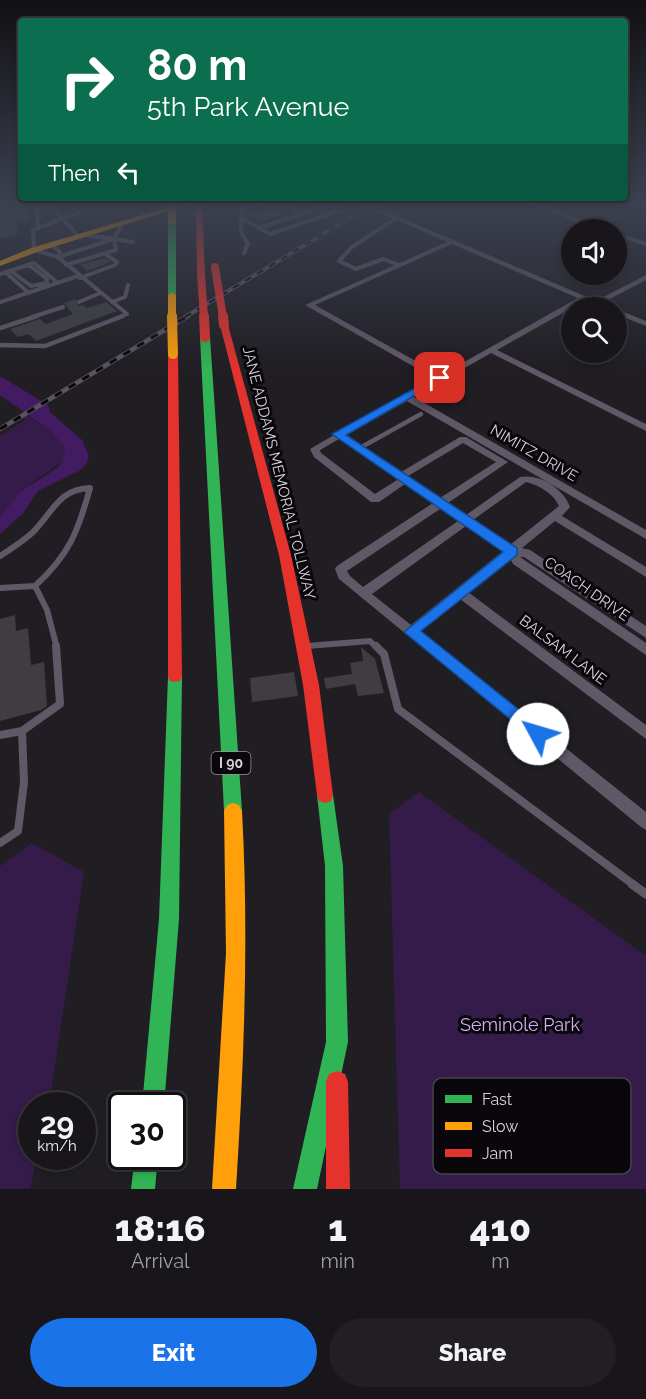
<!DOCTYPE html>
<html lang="en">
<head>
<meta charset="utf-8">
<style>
	:root { --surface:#18161a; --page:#211f23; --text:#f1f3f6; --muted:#9f9fa2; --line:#363539; --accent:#1a73e8 }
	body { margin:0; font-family:Raleway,sans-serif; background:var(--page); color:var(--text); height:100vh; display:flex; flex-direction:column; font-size:22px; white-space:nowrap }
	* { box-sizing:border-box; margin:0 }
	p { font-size:20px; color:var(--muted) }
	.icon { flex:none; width:33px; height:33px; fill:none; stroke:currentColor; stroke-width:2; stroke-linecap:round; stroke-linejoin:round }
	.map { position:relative; height:1189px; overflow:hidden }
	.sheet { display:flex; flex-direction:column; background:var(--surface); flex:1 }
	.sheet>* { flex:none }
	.guide { position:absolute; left:18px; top:18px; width:610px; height:183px; border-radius:6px; box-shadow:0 3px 9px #0003,0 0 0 2px var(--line); background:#0b6e4f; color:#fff; overflow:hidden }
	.fabs { position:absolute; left:561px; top:219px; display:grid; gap:12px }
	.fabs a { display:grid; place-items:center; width:66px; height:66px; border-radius:50%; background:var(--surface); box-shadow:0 3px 9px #0003,0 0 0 2px var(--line); font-size:30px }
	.speed { position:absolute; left:18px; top:1092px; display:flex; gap:12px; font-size:30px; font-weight:700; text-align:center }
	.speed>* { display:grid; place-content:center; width:78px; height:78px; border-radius:50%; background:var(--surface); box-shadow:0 3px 9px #0003,0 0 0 2px var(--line); line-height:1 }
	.speed small { font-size:15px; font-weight:400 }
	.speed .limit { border:3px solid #111; border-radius:9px; background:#fff; color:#111 }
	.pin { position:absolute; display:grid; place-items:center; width:51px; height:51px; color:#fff; margin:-26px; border-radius:12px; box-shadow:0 3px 9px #0006 }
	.me { position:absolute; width:66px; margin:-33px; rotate:309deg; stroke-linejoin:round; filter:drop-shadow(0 0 4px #0008) }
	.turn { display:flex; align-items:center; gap:21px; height:126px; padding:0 30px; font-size:27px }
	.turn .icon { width:78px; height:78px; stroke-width:2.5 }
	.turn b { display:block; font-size:42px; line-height:51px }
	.then { display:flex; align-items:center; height:57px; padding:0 30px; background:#0003; gap:12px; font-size:22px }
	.eta { display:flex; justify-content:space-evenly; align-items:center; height:102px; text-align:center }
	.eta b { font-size:36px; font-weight:800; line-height:42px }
	.action { display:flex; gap:12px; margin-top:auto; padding:12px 30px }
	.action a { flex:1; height:69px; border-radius:36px; background:var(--accent); color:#fff; font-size:24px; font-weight:800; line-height:69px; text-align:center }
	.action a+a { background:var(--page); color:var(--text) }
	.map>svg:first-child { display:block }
</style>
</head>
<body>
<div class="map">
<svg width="646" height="1189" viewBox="0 0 646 1189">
	<rect width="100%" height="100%" fill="#201e23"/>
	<path fill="#341b49" d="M 27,415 L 50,430 L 65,448 L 62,462 L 33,482 L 0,518 L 0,436 L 25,420 L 22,418 Z
		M 419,792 L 646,956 L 646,1189 L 400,1189 L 389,814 Z
		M 32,843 L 84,872 L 49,1105 L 32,1106 L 32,1156 L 37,1157 L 30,1189 L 0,1189 L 0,866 Z"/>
	<path fill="#431b62" d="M 0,376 L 48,405 L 50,412 L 82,440 L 89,456 L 86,464 L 79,471 L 38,491 L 23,513 L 0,534 L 0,518 L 20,492 L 57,468 L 62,462 L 65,448 L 50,430 L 0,395 Z"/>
	<path fill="#3f3d41" d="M 278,204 L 291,212 L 262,221 L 247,213 Z
		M 27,205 L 29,221 L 17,223 L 17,236 L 0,238 L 0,208 Z
		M 104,258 L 110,262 L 87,271 L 80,265 Z
		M 76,299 L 78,306 L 83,305 L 87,308 L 106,302 L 117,311 L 36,341 L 29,334 L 18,337 L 10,329 L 40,319 L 46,324 L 73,314 L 64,303 Z
		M 15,615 L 16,631 L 28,628 L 31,665 L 44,662 L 47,706 L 41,710 L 0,721 L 0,619 Z
		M 361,647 L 375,659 L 384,693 L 358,696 L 355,684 L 326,689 L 324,678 L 352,674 L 350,663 L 363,661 Z
		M 294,672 L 298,696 L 252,702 L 250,678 Z"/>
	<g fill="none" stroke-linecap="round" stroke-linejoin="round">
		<path stroke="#5f5867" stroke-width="4" d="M 242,203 L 241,232 L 248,244 L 244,253
			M 282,203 L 303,214
			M 241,209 L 261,203
			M 80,212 L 33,230 L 34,250 L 58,257 L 127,314 L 119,317
			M 241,218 L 270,234 L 341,210 L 330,203
			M 396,218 L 352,247 L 339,261 L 356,269 L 383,259 L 399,265
			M 38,226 L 36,210 L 52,207 L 79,237
			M 259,228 L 331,204
			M 85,235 L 114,239
			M 52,245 L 60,252 L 58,257
			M 58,257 L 114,239 L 133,242
			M 66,265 L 116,250 L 114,239 L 123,223
			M 11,271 L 31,286 L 47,283 L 47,279 L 29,265
			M 5,272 L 29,293
			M 0,274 L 34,263 L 58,283
			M 80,278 L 115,265 L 117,262 L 105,254
			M 0,302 L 78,276
			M 79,302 L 100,293
			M 112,302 L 125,297 L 128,285
			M 32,317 L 63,307"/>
		<path stroke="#5f5867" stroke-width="4.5" d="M 0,328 L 37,316
			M 0,345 L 45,346 L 123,316
			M 358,449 L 421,414"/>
		<path stroke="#5f5867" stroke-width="6" d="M 0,556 C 11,549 22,542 32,533 C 52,514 58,489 90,488 C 78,532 69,555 35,586 L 47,610 L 57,648
			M 0,588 L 35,586
			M 307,646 L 370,641 L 377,648"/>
		<path stroke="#5f5867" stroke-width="8" d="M 376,646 L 384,654 L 398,709 L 634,885
			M 22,731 L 60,704 L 56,646
			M 0,735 L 22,731 L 24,782 L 18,831 L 0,843"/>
		<path stroke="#5f5867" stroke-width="9" d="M 632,884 L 646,894"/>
		<path fill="#5f5867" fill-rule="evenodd" d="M 358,203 L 367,203 L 596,301 L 646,275 L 646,280 L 602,303 L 610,308 L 599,308 L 584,301 L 497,350 L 646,424 L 646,431 L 491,353 L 414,397 L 646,530 L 646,539 L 407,401 L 347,435 L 401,472 L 460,437 L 466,437 L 508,462 L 448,503 L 466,515 L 520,477 C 540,473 564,489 570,507 L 562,516 L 646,567 L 646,577 L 555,521 L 522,548 L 530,550 L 646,626 L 646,638 L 524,557 L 520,557 L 646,643 L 646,655 L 513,564 L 510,558 L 468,592 L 646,725 L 646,739 L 460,599 L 420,632 L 646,812 L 646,830 L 641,827 L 339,579 L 335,569 L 337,566 L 433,503 L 405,484 L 379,502 L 371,502 L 314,457 L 310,449 L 334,435 L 335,432 L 339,431 L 434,378 L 305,305 L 447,242 ZM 452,244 L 578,298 L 441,375 L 315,305 ZM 339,439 L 394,477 L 397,480 L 375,494 L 321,453 L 320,450 ZM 463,443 L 496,462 L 440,498 L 408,476 ZM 526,482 C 539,485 554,494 559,506 L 510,545 L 473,520 ZM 440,509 L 458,521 L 363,587 L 350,576 L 347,571 ZM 466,526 L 503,551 L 411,625 L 372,594 Z
			M 528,203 L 538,203 L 607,230 L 597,230 Z
			M 616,232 L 646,242 L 646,246 L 616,236 Z
			M 616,309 L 646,321 L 646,326 L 616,314 Z"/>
		<path fill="#30b455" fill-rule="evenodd" d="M 172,218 L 176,220 L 176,297 L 172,300 L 168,297 L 168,220 Z
			M 205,334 L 210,337 L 242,811 L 239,817 L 233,819 L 227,817 L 224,811 L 200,337 Z
			M 175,670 L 180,671 L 182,676 L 179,919 L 164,1106 L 142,1106 L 159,919 L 168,676 L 170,671 Z
			M 325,787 L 331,789 L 333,795 L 343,866 L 348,1042 L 317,1189 L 293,1189 L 326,1042 L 325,866 L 317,795 L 319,789 Z
			M 135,1156 L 158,1156 L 155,1189 L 131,1189 Z"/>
		<path fill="#ff9f0a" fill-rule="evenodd" d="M 183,203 L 194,203 L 37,252 L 0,266 L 0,261 L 31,248 Z
			M 233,803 L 239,805 L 242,811 C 249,937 244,1063 236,1189 L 212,1189 L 226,953 L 224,811 L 227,805 Z"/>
		<path fill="#e5322d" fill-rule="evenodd" d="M 196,203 L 202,203 L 205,274 L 201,276 L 197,274 Z
			M 224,322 L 228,325 L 291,555 L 319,685 L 333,795 L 331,801 L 325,803 L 319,801 L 317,795 L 303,685 L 279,555 L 220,325 Z
			M 173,351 L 178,354 L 182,676 L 180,681 L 175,682 L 170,681 L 168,676 L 168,354 Z
			M 337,1071 L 345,1074 L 348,1082 L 350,1189 L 326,1189 L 326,1082 L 329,1074 Z"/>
		<defs>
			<path id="rail-far1" d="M 185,317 L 375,203"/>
			<path id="rail" d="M 0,429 L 188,316"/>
		</defs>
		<use href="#rail-far1" stroke="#58545e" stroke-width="4"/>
		<use href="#rail" stroke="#58545e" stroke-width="4.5"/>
		<use href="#rail-far1" stroke="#09070c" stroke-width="2" stroke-dasharray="7" stroke-linecap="butt"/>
		<use href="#rail" stroke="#09070c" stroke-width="3" stroke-dasharray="8" stroke-linecap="butt"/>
		<path stroke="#ff9f0a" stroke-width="8" d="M 172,203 L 172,220
			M 172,297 L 172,317"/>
		<path stroke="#ff9f0a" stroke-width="10" d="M 172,316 L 173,354"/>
		<path stroke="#e5322d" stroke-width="8" d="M 215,267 L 223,317
			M 201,274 L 204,317"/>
		<path stroke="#e5322d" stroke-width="10" d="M 204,316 L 205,337
			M 223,316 L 224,325"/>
	</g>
	<linearGradient id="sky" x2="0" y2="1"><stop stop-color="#121013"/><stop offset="0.55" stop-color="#3c4150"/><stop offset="1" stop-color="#3c4150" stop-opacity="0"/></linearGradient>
	<rect width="646" height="370" fill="url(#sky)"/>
	<path fill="#1a73e8" stroke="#114b97" stroke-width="1.5" d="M 437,376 L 445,378 L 346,435 L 517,548 L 517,555 L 421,631 L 543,729 L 546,734 L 543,739 L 538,742 L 404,632 L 503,552 L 332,434 Z"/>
	<g text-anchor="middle" stroke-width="6" stroke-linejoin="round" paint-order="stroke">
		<rect fill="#09070c" stroke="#98959c" stroke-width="1.5" x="211.5" y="752" width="39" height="22" rx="4.5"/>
		<g font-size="14" font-weight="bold" fill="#d6d2da">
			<text x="231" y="768">I 90</text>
		</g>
		<g font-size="15" fill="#d6d2da" stroke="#09070c">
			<text transform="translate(534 453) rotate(30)" y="5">NIMITZ DRIVE</text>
			<text transform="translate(279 473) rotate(76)" y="5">JANE ADDAMS MEMORIAL TOLLWAY</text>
			<text transform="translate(587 589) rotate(35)" y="5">COACH DRIVE</text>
			<text transform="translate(563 650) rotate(37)" y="5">BALSAM LANE</text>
		</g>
		<g font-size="18" fill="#ceaff0" stroke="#09070c">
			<text x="520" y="1031">Seminole Park</text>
		</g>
	</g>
	<rect x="433" y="1078" width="198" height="96" rx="9" fill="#09070c" stroke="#46444a" stroke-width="1.5"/>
	<rect x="445" y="1095" width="27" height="8" fill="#30b455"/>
	<rect x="445" y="1122" width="27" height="8" fill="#ff9f0a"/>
	<rect x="445" y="1149" width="27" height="8" fill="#e5322d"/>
	<g font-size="16" fill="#d6d2da">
		<text x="482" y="1105">Fast</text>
		<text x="482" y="1132">Slow</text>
		<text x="482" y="1159">Jam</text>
	</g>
</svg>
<div class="fabs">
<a><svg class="icon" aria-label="sound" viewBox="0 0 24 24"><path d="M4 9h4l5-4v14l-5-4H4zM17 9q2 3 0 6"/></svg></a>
<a><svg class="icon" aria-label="search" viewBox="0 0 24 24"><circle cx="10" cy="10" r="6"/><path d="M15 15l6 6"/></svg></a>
</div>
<div class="speed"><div>29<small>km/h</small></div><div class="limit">30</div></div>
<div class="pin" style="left:440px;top:378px;background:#d93025"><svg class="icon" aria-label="arrive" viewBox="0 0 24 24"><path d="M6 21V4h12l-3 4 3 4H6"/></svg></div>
<svg class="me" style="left:538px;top:734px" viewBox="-20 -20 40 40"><circle r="19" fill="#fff"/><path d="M0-13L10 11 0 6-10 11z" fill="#1a73e8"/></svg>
<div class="guide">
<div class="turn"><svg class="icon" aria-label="right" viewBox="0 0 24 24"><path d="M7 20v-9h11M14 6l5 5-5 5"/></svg><div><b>80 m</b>5th Park Avenue</div></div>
<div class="then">Then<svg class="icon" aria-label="left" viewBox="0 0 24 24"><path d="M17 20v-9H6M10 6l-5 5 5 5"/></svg></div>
</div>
</div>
<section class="sheet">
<div class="eta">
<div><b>18:16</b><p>Arrival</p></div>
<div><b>1</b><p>min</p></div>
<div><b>410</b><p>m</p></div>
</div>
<div class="action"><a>Exit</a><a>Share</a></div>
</section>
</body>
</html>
